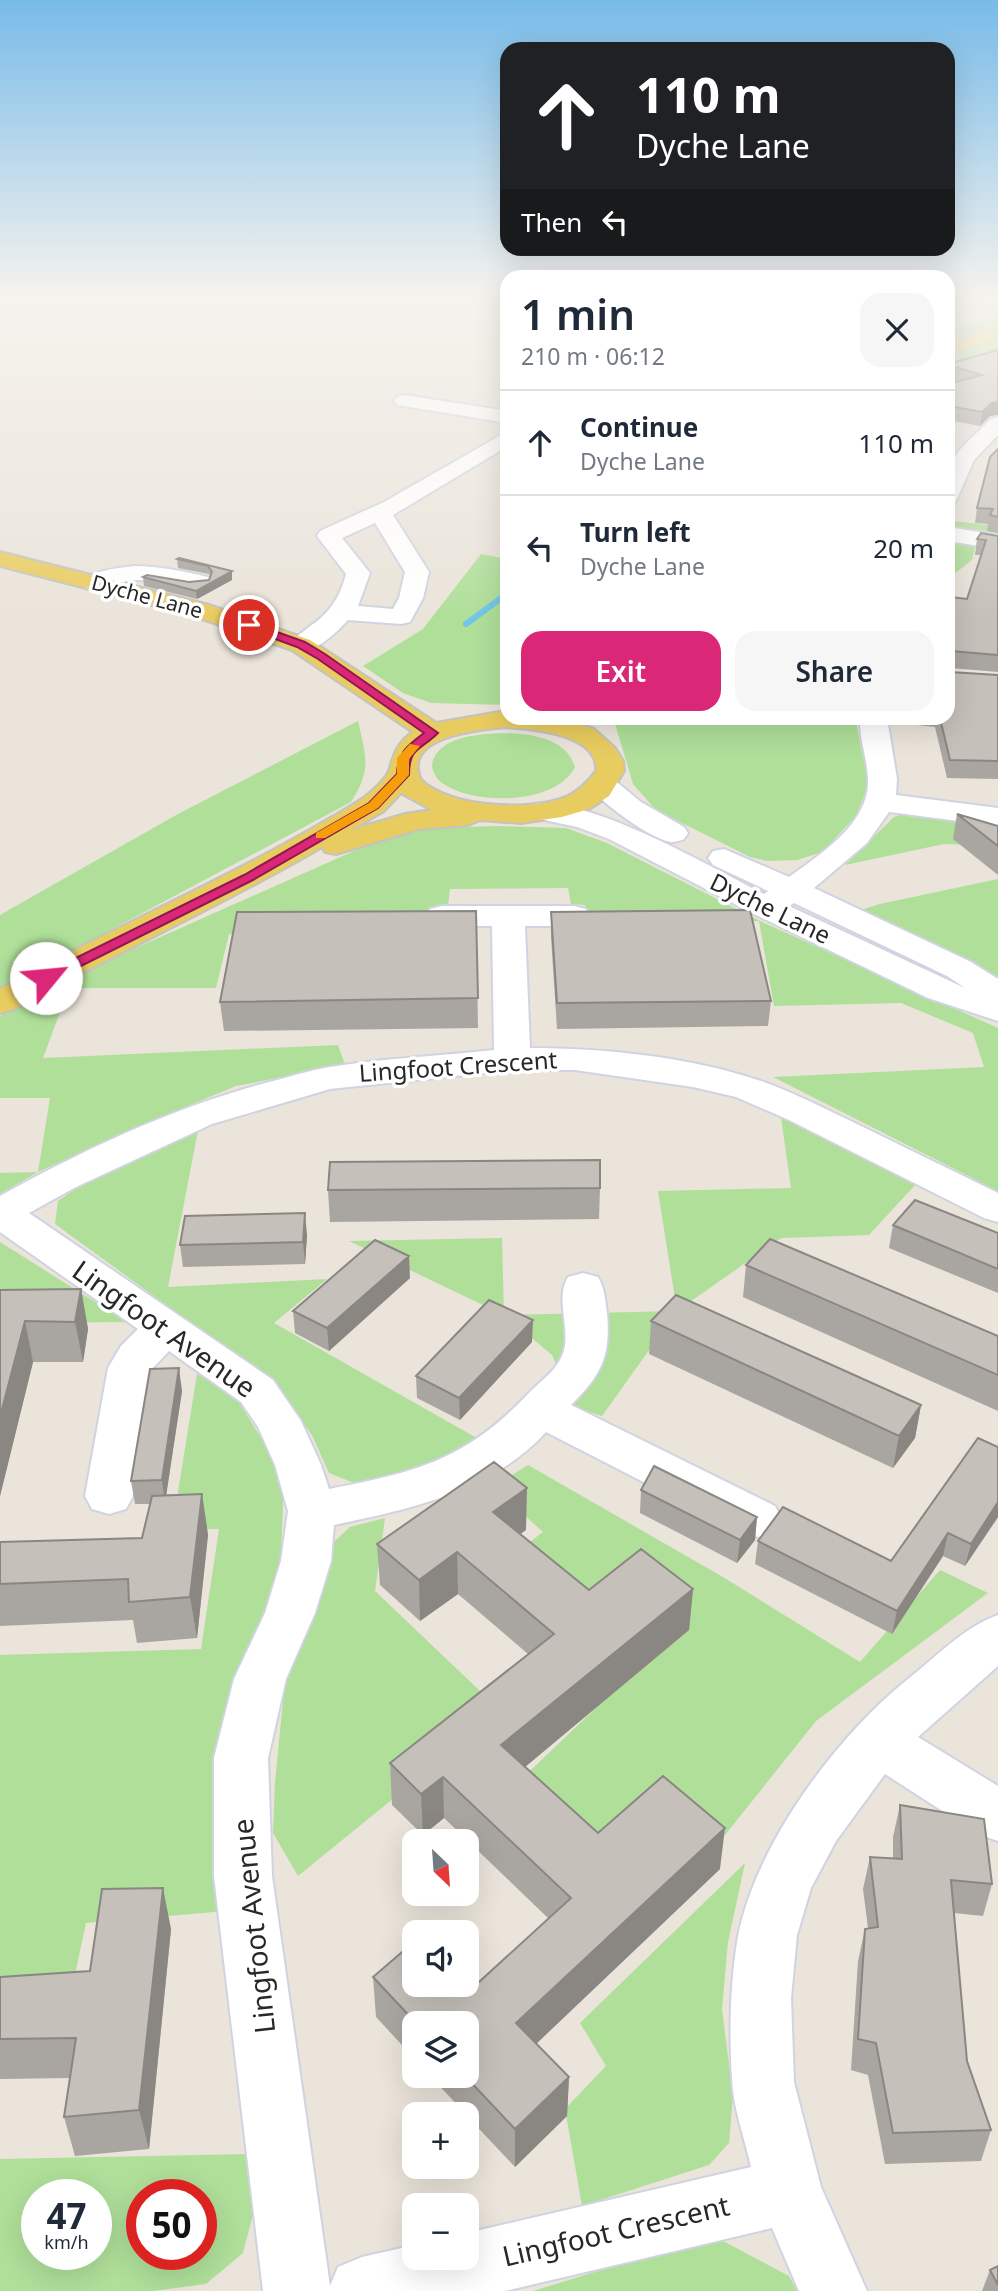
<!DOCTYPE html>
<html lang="en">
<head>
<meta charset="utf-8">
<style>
	:root { --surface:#fff; --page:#f6f6f7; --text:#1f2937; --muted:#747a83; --line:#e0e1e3; --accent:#db2777 }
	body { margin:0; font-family:"Noto Sans",sans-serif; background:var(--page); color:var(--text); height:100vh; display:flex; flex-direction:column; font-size:26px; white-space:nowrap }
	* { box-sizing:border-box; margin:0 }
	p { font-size:23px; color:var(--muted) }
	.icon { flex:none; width:38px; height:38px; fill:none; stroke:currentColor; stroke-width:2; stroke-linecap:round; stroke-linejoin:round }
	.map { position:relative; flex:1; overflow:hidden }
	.details { position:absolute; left:500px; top:270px; width:455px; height:455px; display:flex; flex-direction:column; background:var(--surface); border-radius:21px; box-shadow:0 7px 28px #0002 }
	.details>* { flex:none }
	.banner { position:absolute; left:500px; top:42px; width:455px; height:214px; border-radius:21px; box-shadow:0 7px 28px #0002; background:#202124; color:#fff; overflow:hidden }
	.needle { width:46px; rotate:155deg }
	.buttons { position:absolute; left:402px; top:1829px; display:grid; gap:14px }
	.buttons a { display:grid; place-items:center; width:77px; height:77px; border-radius:14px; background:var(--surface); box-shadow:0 7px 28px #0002; font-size:35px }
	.speed { position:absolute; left:21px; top:2179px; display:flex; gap:14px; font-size:35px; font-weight:700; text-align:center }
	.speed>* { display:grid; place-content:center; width:91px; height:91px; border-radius:50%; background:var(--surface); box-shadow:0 7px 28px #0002; line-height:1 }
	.speed small { font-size:18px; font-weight:400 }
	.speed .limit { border:10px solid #d22; background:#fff; color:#111 }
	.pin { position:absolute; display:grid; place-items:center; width:60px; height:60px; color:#fff; margin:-30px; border:4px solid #fff; border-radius:50%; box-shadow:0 2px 7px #0007 }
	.me { position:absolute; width:77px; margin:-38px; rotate:62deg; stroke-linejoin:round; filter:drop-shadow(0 0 5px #0008) }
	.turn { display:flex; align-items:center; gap:24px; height:147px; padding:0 21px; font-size:32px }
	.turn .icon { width:91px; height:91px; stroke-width:2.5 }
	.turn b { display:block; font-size:49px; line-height:60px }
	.then { display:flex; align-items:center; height:66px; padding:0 21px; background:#0003; gap:14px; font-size:26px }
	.round { display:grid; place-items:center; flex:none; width:74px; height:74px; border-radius:21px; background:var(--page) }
	.summary { display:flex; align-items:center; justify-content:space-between; height:119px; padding:0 21px }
	h1 { font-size:42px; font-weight:600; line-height:52px }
	.action { display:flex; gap:14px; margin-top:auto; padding:14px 21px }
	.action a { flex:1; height:80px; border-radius:21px; background:var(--accent); color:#fff; font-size:28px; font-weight:600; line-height:80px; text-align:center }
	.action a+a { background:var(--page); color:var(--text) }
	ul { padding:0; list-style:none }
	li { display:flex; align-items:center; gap:21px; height:105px; padding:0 21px; border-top:2px solid var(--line) }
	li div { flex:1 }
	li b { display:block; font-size:26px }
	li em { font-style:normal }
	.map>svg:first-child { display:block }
</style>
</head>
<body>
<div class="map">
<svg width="998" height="2291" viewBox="0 0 998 2291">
	<rect width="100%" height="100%" fill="#eae4da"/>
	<path fill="#afdf99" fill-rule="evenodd" d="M 998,317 L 998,326 L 949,342 L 949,329 Z
		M 998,338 L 998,361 L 949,375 L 948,354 Z
		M 953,521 L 998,526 L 998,543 L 976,542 L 972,560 L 949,578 L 948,532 Z
		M 481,554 L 507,559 L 507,705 L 431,703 L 403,693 L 363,666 L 423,629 Z
		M 618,718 L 855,718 L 869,784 L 856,816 L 822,852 L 797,860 L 768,861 L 750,857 L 656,810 L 633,784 L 615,724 Z
		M 358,721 C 366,758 372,769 351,802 L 0,989 L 0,915 L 178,814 Z
		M 511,733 C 537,735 567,740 575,767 C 556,805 474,806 442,783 C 435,778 430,768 433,760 C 444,733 488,734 511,733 Z
		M 908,812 L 998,824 L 998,846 L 944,844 L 845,865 L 894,817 Z
		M 497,826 L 566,828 L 607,843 L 760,921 L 998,1028 L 998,1191 L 773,1077 L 984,1067 L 973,1033 L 901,1003 L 774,1006 L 759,921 L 592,927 L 585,905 L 571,904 L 568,888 L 450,889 L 448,906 L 431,906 L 429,929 L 229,934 L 216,988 L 69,988 L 43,1058 L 338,1045 L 345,1065 L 236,1086 L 144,1124 L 38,1172 L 0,1194 L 0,1173 L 38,1172 L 50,1098 L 0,1098 L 0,1016 L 57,983 L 374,842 L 430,828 Z
		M 998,879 L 998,977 L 861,910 L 880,904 Z
		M 781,1117 L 846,1145 L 916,1184 L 869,1235 L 781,1238 L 677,1311 L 602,1416 L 576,1408 L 552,1355 L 504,1315 L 349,1241 L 502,1238 L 504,1315 L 677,1311 L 658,1191 L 791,1188 Z
		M 198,1130 L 168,1287 L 327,1279 L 274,1323 L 482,1441 L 391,1482 L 354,1483 L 329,1473 L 312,1435 L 272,1382 L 55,1224 L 58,1201 L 90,1179 Z
		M 0,1242 L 127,1322 L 0,1323 Z
		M 197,1374 L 234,1394 L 284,1475 L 281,1557 L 253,1651 L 226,1911 L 86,1923 L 73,1984 L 0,1986 L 0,1655 L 201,1649 L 219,1529 L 172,1529 Z
		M 528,1465 L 723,1577 L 860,1662 L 940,1570 L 988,1593 L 816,1721 L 725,1835 L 683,1809 L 594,1866 L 511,1789 L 681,1627 L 585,1622 L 509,1558 L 543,1532 L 493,1487 Z
		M 385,1518 L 375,1591 L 501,1711 L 298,1876 L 273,1833 L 275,1783 L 284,1690 L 326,1549 L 350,1527 Z
		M 745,1863 L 728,1942 L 722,2009 L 733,2096 L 729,2143 L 709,2165 L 582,2206 L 565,2109 L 606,2066 L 580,2023 Z
		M 249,2154 L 258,2195 L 243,2253 L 206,2284 L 153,2291 L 0,2291 L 0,2159 ZM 37,2194 L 96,2194 L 96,2254 L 37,2254 ZM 142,2194 L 201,2194 L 201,2254 L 142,2254 Z
		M 723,2241 L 789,2276 L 797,2291 L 533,2291 L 611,2267 Z"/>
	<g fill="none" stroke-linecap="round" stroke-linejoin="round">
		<path stroke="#71c6e8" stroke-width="6" d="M 466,624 L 508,593"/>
		<defs>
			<path id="minor" d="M 404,395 L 508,411 L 508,423 L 397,405 L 394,401 L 397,397 Z
				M 998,417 L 998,435 L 974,460 L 956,501 L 948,502 C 948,452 957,453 991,419 Z
				M 508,431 L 508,446 L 393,515 L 429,572 L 423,598 L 410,622 L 401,624 L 348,620 C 334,635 313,656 292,650 L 288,645 C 294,637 302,633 309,627 C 330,613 340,597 346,574 L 317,536 L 320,531 L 384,502 ZM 375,523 L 405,572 L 399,598 L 393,609 L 358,606 L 370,573 L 342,538 Z
				M 948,527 L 998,535 L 998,549 L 948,541 Z
				M 134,566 C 159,566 183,571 208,577 L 211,582 L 208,587 C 185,593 159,579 135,580 C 118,581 102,592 85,588 L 82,583 C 91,570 119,568 134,566 Z
				M 860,718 L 887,718 L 897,779 L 896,795 L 998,808 L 998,826 L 889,812 L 867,843 L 814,888 L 971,962 L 998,979 L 998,1021 L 928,998 L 754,914 L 609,839 L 577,827 L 530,817 L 526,811 L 530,805 C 583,792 714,869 764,894 L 768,891 L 713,865 L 708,858 L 713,851 L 724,849 L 789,877 C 821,854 871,822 868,778 C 867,757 859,738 860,718 ZM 794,903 L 947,976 L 965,988 L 789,906 Z
				M 603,776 L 613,779 L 641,802 L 684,827 L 688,833 L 684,839 C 683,840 674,842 673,842 C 654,842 599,801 588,785 L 593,779 Z
				M 442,906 L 574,906 L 586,909 L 590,916 L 586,923 L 574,926 L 525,926 L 530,1048 C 604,1048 691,1057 761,1081 C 795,1093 827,1110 859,1125 C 905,1148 952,1170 998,1193 L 998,1222 L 984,1218 L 789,1120 L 736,1097 L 693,1087 L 575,1070 L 512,1070 L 330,1089 L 212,1124 L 76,1187 L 29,1213 L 273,1380 L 301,1421 L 321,1465 L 329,1489 C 416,1472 464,1461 527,1395 C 537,1384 553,1373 560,1360 C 575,1335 553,1301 568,1277 L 583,1273 L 598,1277 C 605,1289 605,1300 607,1313 C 611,1357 601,1375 571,1405 L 775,1506 L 782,1519 L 775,1532 L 758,1537 L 741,1532 L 546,1432 C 491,1492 411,1509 334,1525 L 331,1561 L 315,1613 L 286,1679 L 268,1758 L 272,1876 L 330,2286 L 338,2267 L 362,2257 L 415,2245 L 415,2258 L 467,2258 L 467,2233 L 751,2167 C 745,2139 733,2108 732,2079 C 729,2032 730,1983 738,1936 C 757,1843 835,1738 908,1679 C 936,1657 964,1627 998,1615 L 998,1666 L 918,1737 L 998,1786 L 998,1841 L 978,1834 L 885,1774 L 836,1841 L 811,1888 L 797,1935 L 791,1998 L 794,2082 L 821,2187 L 867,2291 L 799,2291 L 772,2228 L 505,2291 L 263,2291 L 214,1876 L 214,1758 L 234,1679 L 265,1613 L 281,1561 L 288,1511 L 275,1465 L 258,1427 L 241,1402 L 169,1351 L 152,1369 L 133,1496 L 126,1509 L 109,1514 L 92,1509 L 85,1496 L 108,1368 L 121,1346 L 138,1329 L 0,1232 L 0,1196 C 87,1148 177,1106 273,1081 C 292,1076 311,1070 330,1067 C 384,1058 439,1056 494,1050 L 492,926 L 442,926 L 430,923 L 426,916 L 430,909 Z"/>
			<path id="major" d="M 998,329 L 998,340 L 948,354 L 948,343 Z
				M 0,552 L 209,605 L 310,640 L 436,723 L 505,711 L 508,711 L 508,718 L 561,718 L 594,729 L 615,748 L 623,761 L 624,771 L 609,796 L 589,809 L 562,817 L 521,823 L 480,820 L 468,825 L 419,829 L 336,854 L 325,852 L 322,847 C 221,906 114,954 12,1010 L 0,1013 L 0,989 C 119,924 244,872 359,801 C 367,796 386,780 389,771 C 394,754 397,743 413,732 L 292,650 L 191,615 L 0,566 ZM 505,727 C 530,729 599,733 596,771 C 588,782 580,790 568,796 C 532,812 450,808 421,780 C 401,736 478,730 505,727 ZM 401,793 L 432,810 L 405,814 L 351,830 L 384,811 Z"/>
		</defs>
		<use href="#minor" stroke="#d0d3e1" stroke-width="4"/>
		<use href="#major" stroke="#c3c3c3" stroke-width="4"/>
		<use href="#minor" fill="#fff" fill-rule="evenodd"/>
		<use href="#major" fill="#e9cc60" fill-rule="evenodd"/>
	</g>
	<path fill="#a9a5a0" d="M 998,350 L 990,416 L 980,426 L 948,420 L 948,384 L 958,382 L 948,378 L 948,364 Z
		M 998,449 L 998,533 L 987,531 L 988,524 L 975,523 L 977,508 Z
		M 998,536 L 998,672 L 950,668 L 950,672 L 998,675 L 998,779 L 947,778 L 935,727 L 908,724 L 909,718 L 948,718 L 948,604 L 967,599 L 981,555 L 975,555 L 977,539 Z
		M 177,559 L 232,571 L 232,580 L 197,599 L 144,586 L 143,577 L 189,582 L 209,580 L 211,577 L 209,574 L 178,568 Z
		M 957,814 L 998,826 L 998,875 L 953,839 Z
		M 476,911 L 478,1028 L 224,1031 L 220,1002 Z
		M 551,912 L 771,1001 L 768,1026 L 557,1029 L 551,937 Z
		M 600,1188 L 599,1219 L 330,1222 L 328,1190 Z
		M 893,1225 L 998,1233 L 998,1293 L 889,1248 Z
		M 307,1235 L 305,1264 L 183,1267 L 180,1245 Z
		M 746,1265 L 998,1336 L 998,1411 L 743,1297 Z
		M 410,1278 L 329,1351 L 295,1333 L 293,1311 Z
		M 81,1289 L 88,1329 L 83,1362 L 33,1362 L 0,1496 L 0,1290 Z
		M 651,1321 L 921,1405 L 915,1438 L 893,1468 L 649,1354 Z
		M 532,1342 L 460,1420 L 417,1398 L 416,1376 Z
		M 182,1391 L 166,1495 L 202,1494 L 208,1535 L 197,1638 L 137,1643 L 133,1620 L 0,1626 L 0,1542 L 142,1538 L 150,1504 L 135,1504 L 131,1481 Z
		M 998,1447 L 998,1517 L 965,1566 L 943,1556 L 892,1634 L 755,1564 L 758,1541 L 891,1561 Z
		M 641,1490 L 757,1517 L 755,1540 L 737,1563 L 640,1513 Z
		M 526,1530 L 520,1534 L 589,1590 L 693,1589 L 689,1630 L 525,1767 L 598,1833 L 720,1869 L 536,2044 L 569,2077 L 567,2116 L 515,2167 L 467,2116 L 467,2114 L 466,2114 L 430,2076 L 467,2076 L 467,2023 L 415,2023 L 415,2059 L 376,2017 L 373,1977 L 468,1992 L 549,1919 L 444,1818 L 423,1835 L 392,1805 L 390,1763 L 528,1654 L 458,1594 L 420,1621 L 380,1585 L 377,1544 Z
		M 900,1805 L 992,1884 L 983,1916 L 954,1913 L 967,2061 L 991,2130 L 981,2161 L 885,2164 L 868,2075 L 851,2070 L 858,1961 L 865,1929 L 868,1928 L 863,1889 L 870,1857 L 893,1858 L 893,1837 Z
		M 171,1929 L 149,2149 L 75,2156 L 64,2117 L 70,2078 L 0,2079 L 0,1977 L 90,1971 Z
		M 998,2266 L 998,2291 L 982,2291 L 990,2270 Z"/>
	<path fill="#8a8682" d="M 998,402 L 998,415 L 990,416 L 980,426 L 982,412 L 992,403 Z
		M 232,571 L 232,580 L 197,599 L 196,591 Z
		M 305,1213 L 307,1235 L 305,1264 L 303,1242 Z
		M 409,1256 L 410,1278 L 329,1351 L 327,1328 Z
		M 81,1289 L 88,1329 L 83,1362 L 75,1322 Z
		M 533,1320 L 532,1342 L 460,1420 L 459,1398 Z
		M 25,1321 L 33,1362 L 0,1496 L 0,1417 Z
		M 179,1368 L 182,1391 L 165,1503 L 162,1480 Z
		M 921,1405 L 915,1438 L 893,1468 L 899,1436 Z
		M 527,1488 L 526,1530 L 493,1554 L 493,1512 Z
		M 202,1494 L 208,1535 L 197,1638 L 190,1597 Z
		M 998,1502 L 998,1517 L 965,1566 L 971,1544 Z
		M 757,1517 L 755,1540 L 737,1563 L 740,1540 Z
		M 948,1533 L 943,1556 L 892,1634 L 897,1611 Z
		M 457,1552 L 458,1594 L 420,1621 L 419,1580 Z
		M 693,1589 L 689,1630 L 501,1787 L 501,1745 Z
		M 443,1777 L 444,1818 L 423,1835 L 421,1794 Z
		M 725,1828 L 720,1869 L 516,2063 L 516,2023 Z
		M 163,1888 L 171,1929 L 149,2149 L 139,2110 Z
		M 569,2077 L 567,2116 L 515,2167 L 515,2129 Z"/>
	<path fill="#c5c0ba" stroke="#8a8682" stroke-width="2" d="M 998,350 L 998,402 L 992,403 L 982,412 L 948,406 L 948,384 L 982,375 L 948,365 L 948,364 Z
		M 998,449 L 998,517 L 990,515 L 993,509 L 977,508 L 990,457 Z
		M 981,533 L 998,536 L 998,655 L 951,651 L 948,653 L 948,604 L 951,597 L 967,599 L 986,540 L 977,539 Z
		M 179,558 L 232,571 L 196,591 L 143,577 L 147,575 L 189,582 L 209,580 L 212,572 L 208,566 L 177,559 Z
		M 948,657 L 950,672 L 998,675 L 998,761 L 950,760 L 940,718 L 948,718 Z
		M 957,814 L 998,826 L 998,846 Z
		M 750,910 L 771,1001 L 557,1003 L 551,912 Z
		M 476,911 L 478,998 L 220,1002 L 237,912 Z
		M 600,1160 L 600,1188 L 328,1190 L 330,1162 Z
		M 915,1200 L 998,1233 L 998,1269 L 893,1225 Z
		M 305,1213 L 303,1242 L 180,1245 L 185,1216 Z
		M 770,1239 L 998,1336 L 998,1375 L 746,1265 Z
		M 375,1240 L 409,1256 L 327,1328 L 293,1311 Z
		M 81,1289 L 75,1322 L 25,1321 L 0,1417 L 0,1290 Z
		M 676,1295 L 921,1405 L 899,1436 L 651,1321 Z
		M 489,1300 L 533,1320 L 459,1398 L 416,1376 Z
		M 179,1368 L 162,1480 L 131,1481 L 150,1369 Z
		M 978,1438 L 998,1447 L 998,1502 L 971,1544 L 948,1533 L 897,1611 L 758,1541 L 783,1507 L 891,1561 Z
		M 494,1462 L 527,1488 L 493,1512 L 589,1590 L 641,1549 L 693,1589 L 501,1745 L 598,1833 L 663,1776 L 725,1828 L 516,2023 L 569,2077 L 515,2129 L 465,2076 L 467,2076 L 467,2023 L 416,2023 L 373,1977 L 415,1941 L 415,1984 L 461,1984 L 468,1992 L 571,1898 L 443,1777 L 421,1794 L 390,1763 L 554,1634 L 457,1552 L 419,1580 L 377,1544 Z
		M 654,1466 L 757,1517 L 740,1540 L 641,1490 Z
		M 202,1494 L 190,1597 L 129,1602 L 128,1579 L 0,1584 L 0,1542 L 142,1538 L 152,1496 Z
		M 900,1805 L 984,1819 L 992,1884 L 951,1880 L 967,2061 L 991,2130 L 893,2133 L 876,2043 L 858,2039 L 865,1929 L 878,1927 L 870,1857 L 902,1859 Z
		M 163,1888 L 139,2110 L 64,2117 L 76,2038 L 0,2039 L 0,1977 L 90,1971 L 102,1889 Z
		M 998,2266 L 998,2285 L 990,2270 Z"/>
	<linearGradient id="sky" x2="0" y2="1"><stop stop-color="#78bbe8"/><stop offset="0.48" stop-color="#f6f3ee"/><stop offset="1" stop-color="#f6f3ee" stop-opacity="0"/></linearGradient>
	<rect width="998" height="619" fill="url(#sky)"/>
	<path fill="#db2777" stroke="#8e194d" stroke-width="2" d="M 249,622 L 305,642 L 325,654 L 438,733 C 420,751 409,747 409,775 L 378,808 L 253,880 L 51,981 L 41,981 L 41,975 L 244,875 L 369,803 L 397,774 C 398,752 407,746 424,733 L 318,659 L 297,647 L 245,628 L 244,625 Z"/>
	<path fill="#f59e0b" d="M 410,744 L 420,746 L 409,759 L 409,775 L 378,808 L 325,838 L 316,838 L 316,833 L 369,803 L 397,774 L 397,758 Z"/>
	<g text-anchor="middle" stroke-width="7" stroke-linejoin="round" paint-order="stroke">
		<g font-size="21" fill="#282828" stroke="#fff">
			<text transform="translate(147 597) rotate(15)" y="7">Dyche Lane</text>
		</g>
		<g font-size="24" fill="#282828" stroke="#fff">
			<text transform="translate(770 909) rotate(26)" y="8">Dyche Lane</text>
			<text transform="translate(458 1067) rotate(-4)" y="8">Lingfoot Crescent</text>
		</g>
		<g font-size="28" fill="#282828" stroke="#fff">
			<text transform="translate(164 1329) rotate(35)" y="10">Lingfoot Avenue</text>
			<text transform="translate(254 1926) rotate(-96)" y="10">Lingfoot Avenue</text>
			<text transform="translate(616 2231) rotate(-13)" y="10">Lingfoot Crescent</text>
		</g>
	</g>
</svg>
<div class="buttons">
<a><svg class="needle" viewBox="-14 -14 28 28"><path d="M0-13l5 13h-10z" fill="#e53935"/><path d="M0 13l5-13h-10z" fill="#747a83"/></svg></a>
<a><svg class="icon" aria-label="sound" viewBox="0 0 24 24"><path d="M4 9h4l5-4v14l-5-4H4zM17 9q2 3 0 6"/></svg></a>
<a><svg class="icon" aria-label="layers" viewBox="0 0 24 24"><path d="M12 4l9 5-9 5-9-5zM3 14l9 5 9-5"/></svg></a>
<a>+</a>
<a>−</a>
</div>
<div class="speed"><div>47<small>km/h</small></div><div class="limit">50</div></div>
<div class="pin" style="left:249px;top:625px;background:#d93025"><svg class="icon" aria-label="arrive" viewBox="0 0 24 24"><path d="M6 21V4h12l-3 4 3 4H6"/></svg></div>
<svg class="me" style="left:46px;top:978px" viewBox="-20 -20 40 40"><circle r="19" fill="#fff"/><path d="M0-13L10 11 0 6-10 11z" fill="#db2777"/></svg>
<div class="banner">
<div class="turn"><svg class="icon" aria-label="ahead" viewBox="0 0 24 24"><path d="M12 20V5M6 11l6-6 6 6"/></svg><div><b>110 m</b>Dyche Lane</div></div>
<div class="then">Then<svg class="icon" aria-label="left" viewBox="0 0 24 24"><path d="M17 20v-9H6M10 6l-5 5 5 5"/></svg></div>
</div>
<section class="details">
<div class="summary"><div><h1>1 min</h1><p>210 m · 06:12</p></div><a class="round"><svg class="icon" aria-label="close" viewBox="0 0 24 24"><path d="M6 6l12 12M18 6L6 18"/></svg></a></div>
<ul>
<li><svg class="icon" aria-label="ahead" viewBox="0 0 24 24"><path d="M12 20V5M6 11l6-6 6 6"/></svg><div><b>Continue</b><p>Dyche Lane</p></div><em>110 m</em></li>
<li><svg class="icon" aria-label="left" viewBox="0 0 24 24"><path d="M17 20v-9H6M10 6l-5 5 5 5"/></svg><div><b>Turn left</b><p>Dyche Lane</p></div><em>20 m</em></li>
</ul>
<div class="action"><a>Exit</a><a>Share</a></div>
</section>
</div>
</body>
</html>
